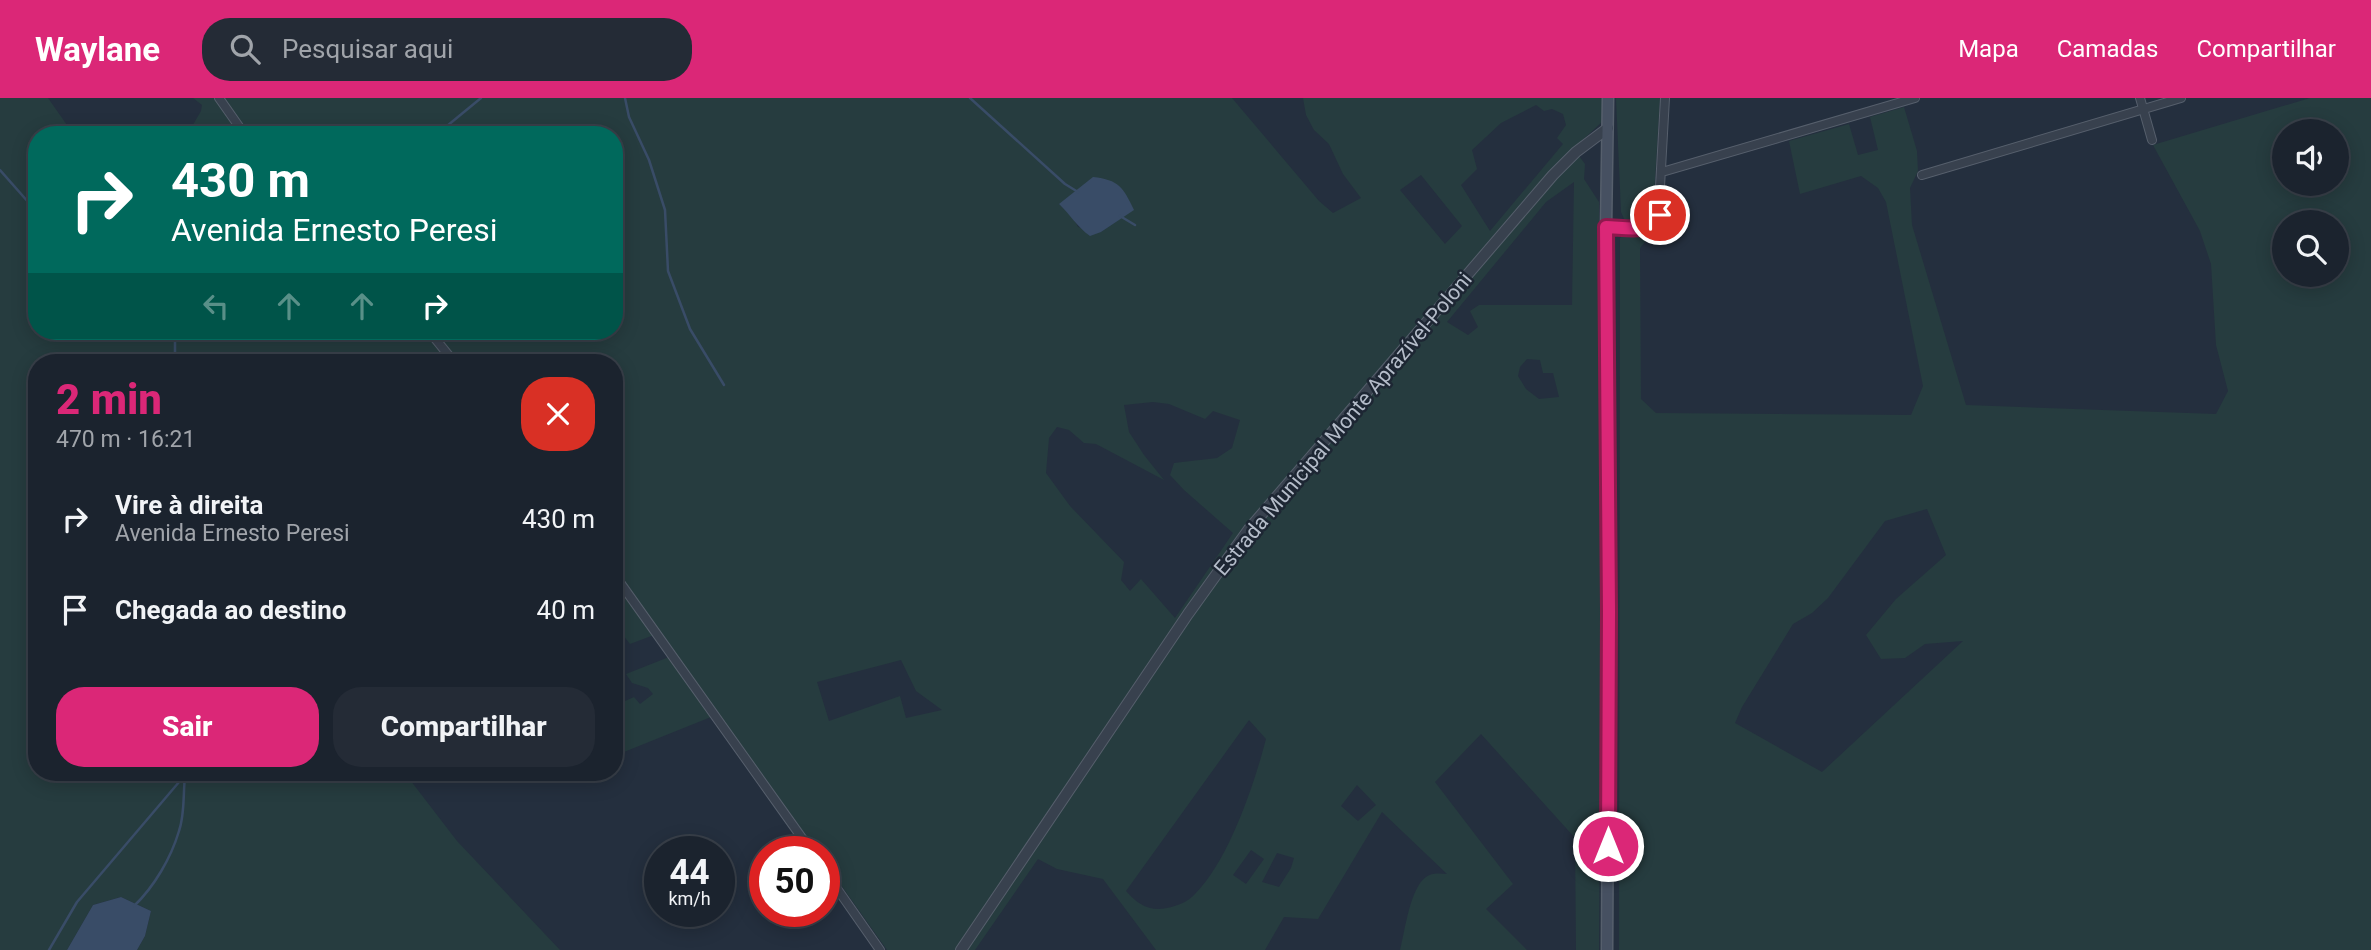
<!DOCTYPE html>
<html lang="pt">
<head>
<meta charset="utf-8">
<style>
	:root { --surface:#1b232e; --page:#242b36; --text:#f1f3f6; --muted:#a0a4aa; --line:#39404a; --accent:#db2777 }
	body { margin:0; font-family:Roboto,sans-serif; background:var(--page); color:var(--text); height:100vh; display:flex; flex-direction:column; font-size:26px; white-space:nowrap }
	* { box-sizing:border-box; margin:0 }
	p { font-size:23px; color:var(--muted) }
	.icon { flex:none; width:38px; height:38px; fill:none; stroke:currentColor; stroke-width:2; stroke-linecap:round; stroke-linejoin:round }
	.map { position:relative; flex:1; overflow:hidden }
	.drawer { position:absolute; left:28px; top:256px; width:595px; height:427px; display:flex; flex-direction:column; background:var(--surface); border-radius:28px; box-shadow:0 4px 18px #0003,0 0 0 2px var(--line) }
	.drawer>* { flex:none }
	.banner { position:absolute; left:28px; top:28px; width:595px; height:214px; border-radius:28px; box-shadow:0 4px 18px #0003,0 0 0 2px var(--line); background:#00695c; color:#fff; overflow:hidden }
	.fabs { position:absolute; left:2272px; top:21px; display:grid; gap:14px }
	.fabs a { display:grid; place-items:center; width:77px; height:77px; border-radius:50%; background:var(--surface); box-shadow:0 4px 18px #0003,0 0 0 2px var(--line); font-size:35px }
	.speed { position:absolute; left:644px; top:738px; display:flex; gap:14px; font-size:35px; font-weight:700; text-align:center }
	.speed>* { display:grid; place-content:center; width:91px; height:91px; border-radius:50%; background:var(--surface); box-shadow:0 4px 18px #0003,0 0 0 2px var(--line); line-height:1 }
	.speed small { font-size:18px; font-weight:400 }
	.speed .limit { border:10px solid #d22; background:#fff; color:#111 }
	.pin { position:absolute; display:grid; place-items:center; width:60px; height:60px; color:#fff; margin:-30px; border:4px solid #fff; border-radius:50%; box-shadow:0 2px 7px #0007 }
	.me { position:absolute; width:77px; margin:-38px; rotate:0deg; stroke-linejoin:round; filter:drop-shadow(0 0 5px #0008) }
	.turn { display:flex; align-items:center; gap:24px; height:147px; padding:0 28px; font-size:32px }
	.turn .icon { width:91px; height:91px; stroke-width:2.5 }
	.turn b { display:block; font-size:49px; line-height:60px }
	.lanes { display:flex; align-items:center; height:66px; padding:0 28px; background:#0003; justify-content:center; gap:35px; direction:ltr }
	.lanes .off { opacity:.35 }
	.round { display:grid; place-items:center; flex:none; width:74px; height:74px; border-radius:28px; background:var(--page) }
	.head { display:flex; align-items:center; justify-content:space-between; height:119px; padding:0 28px }
	h1 { font-size:42px; font-weight:800; line-height:52px; color:var(--accent) }
	.action { display:flex; gap:14px; margin-top:auto; padding:14px 28px }
	.action a { flex:1; height:80px; border-radius:28px; background:var(--accent); color:#fff; font-size:28px; font-weight:800; line-height:80px; text-align:center }
	.action a+a { background:var(--page); color:var(--text) }
	ul { padding:0; list-style:none }
	li { display:flex; align-items:center; gap:21px; height:91px; padding:0 28px }
	li div { flex:1 }
	li b { display:block; font-size:26px }
	li em { font-style:normal }
	header { display:flex; align-items:center; gap:42px; box-sizing:border-box; height:98px; padding:0 35px; background:var(--accent); color:#fff }
	header strong { font-size:33px }
	nav { display:flex; gap:38px; margin-inline-start:auto; font-size:24px }
	.search { width:490px; height:63px; background:var(--page); display:flex; align-items:center; gap:18px; box-sizing:border-box; padding:0 24px; border-radius:28px; color:var(--muted); font-size:26px }
	.map>svg:first-child { display:block }
</style>
</head>
<body>
<header>
<strong>Waylane</strong>
<div class="search"><svg class="icon" aria-label="search" viewBox="0 0 24 24"><circle cx="10" cy="10" r="6"/><path d="M15 15l6 6"/></svg>Pesquisar aqui</div>
<nav><a>Mapa</a><a>Camadas</a><a>Compartilhar</a></nav>
</header>
<div class="map">
<svg width="2371" height="852" viewBox="0 0 2371 852">
	<rect width="100%" height="100%" fill="#242f3e"/>
	<path fill="#263c3f" fill-rule="evenodd" d="M 0,0 L 48,0 L 74,37 L 37,37 L 37,233 L 423,233 L 448,263 L 37,264 L 37,674 L 404,674 L 457,743 L 560,852 L 137,852 L 145,838 L 151,813 L 121,799 L 93,807 L 67,852 L 0,852 Z
		M 193,0 L 216,0 L 241,37 L 187,37 L 201,13 L 202,7 Z
		M 225,0 L 1232,0 L 1319,103 L 1333,115 L 1361,100 L 1343,76 L 1329,46 L 1314,32 L 1306,17 L 1303,0 L 1603,0 L 1603,23 L 1574,50 L 1246,430 L 956,852 L 887,852 L 824,763 L 824,754 L 818,754 L 614,470 L 614,264 L 459,264 L 435,233 L 614,233 L 614,37 L 249,37 ZM 1536,7 L 1544,13 L 1552,11 L 1563,16 L 1566,27 L 1557,40 L 1563,46 L 1490,133 L 1461,87 L 1477,71 L 1472,52 L 1501,25 ZM 1421,77 L 1462,128 L 1445,146 L 1400,92 ZM 1059,106 L 1133,112 L 1101,134 L 1078,129 L 1072,118 ZM 1153,304 L 1169,306 L 1205,321 L 1213,313 L 1240,322 L 1232,350 L 1217,360 L 1174,365 L 1170,377 L 1184,392 L 1233,435 L 1175,520 L 1141,481 L 1130,493 L 1121,482 L 1124,464 L 1070,408 L 1046,375 L 1049,340 L 1057,329 L 1069,332 L 1084,345 L 1096,346 L 1164,382 L 1144,357 L 1129,334 L 1124,307 ZM 901,562 L 916,593 L 942,612 L 906,620 L 900,598 L 829,623 L 817,584 Z
		M 1616,0 L 1660,0 L 1653,115 L 1652,120 L 1646,125 L 1625,123 L 1621,114 Z
		M 2310,0 L 2371,0 L 2371,852 L 1619,852 L 1620,140 L 1626,135 L 1649,133 L 1650,138 L 1640,150 L 1641,301 L 1656,315 L 1911,317 L 1923,288 L 1886,104 L 1878,90 L 1861,78 L 1800,96 L 1789,43 L 1849,26 L 1858,57 L 1878,52 L 1870,19 L 1904,9 L 1917,53 L 1918,73 L 1910,90 L 1912,127 L 1966,307 L 2216,316 L 2228,293 L 2216,247 L 2211,166 L 2200,133 L 2153,47 ZM 2284,33 L 2336,33 L 2336,86 L 2284,86 ZM 2284,124 L 2336,124 L 2336,177 L 2284,177 ZM 1927,411 L 1946,457 L 1896,501 L 1866,537 L 1881,561 L 1905,560 L 1925,546 L 1963,543 L 1822,674 L 1735,625 L 1742,609 L 1793,526 L 1812,515 L 1828,500 L 1885,423 Z
		M 1579,58 L 1585,66 L 1584,81 L 1599,104 L 1601,514 L 1599,852 L 1576,852 L 1575,740 L 1481,636 L 1435,684 L 1513,786 L 1486,811 L 1527,852 L 1400,852 C 1405,833 1410,790 1426,779 C 1433,774 1440,776 1447,776 L 1382,714 L 1318,821 L 1284,819 L 1265,852 L 1156,852 L 1103,781 L 1057,771 L 1038,761 L 975,852 L 964,852 L 1251,432 L 1555,79 ZM 1574,84 L 1572,207 L 1479,207 L 1470,213 L 1478,229 L 1468,237 L 1447,224 L 1546,104 ZM 1527,261 L 1540,262 L 1543,275 L 1553,275 L 1559,299 L 1539,301 L 1526,291 L 1518,278 L 1520,269 ZM 1249,622 L 1266,641 C 1254,687 1229,762 1195,796 C 1188,804 1177,808 1167,810 C 1150,814 1137,806 1126,793 ZM 1357,687 L 1376,707 L 1358,723 L 1341,708 ZM 1251,752 L 1264,761 L 1246,786 L 1233,777 ZM 1277,755 L 1294,760 L 1291,770 L 1279,789 L 1262,784 Z
		M 623,492 L 654,537 L 630,546 L 623,537 L 614,543 L 614,501 Z
		M 669,559 L 711,619 L 614,658 L 614,608 L 634,599 L 640,606 L 653,596 L 648,590 L 632,585 L 626,576 Z"/>
	<path fill="#394c67" d="M 1093,79 C 1119,82 1123,89 1134,112 L 1101,134 L 1090,138 C 1077,129 1070,116 1059,106 Z
		M 121,799 L 151,813 L 145,838 L 137,852 L 67,852 L 93,807 Z"/>
	<g fill="none" stroke-linecap="round" stroke-linejoin="round">
		<path stroke="#394c67" stroke-width="2.5" d="M 625,0 L 629,19 L 649,62 L 665,112 L 668,173 L 690,231 L 724,287
			M 970,0 L 1065,86 L 1078,94
			M 436,37 L 481,0
			M 0,72 L 37,114
			M 1120,118 L 1135,127
			M 175,264 L 175,243 L 183,233
			M 134,808 C 154,789 171,760 179,733 C 185,716 183,695 185,678
			M 49,852 L 77,804 L 185,677 L 185,674"/>
		<defs>
			<path id="minor" d="M 219,0 L 245,37
				M 2140,0 L 2152,42
				M 1662,74 L 1915,0
				M 1922,77 L 2181,0
				M 1606,129 L 1649,130 L 1658,124 L 1665,0
				M 429,233 L 454,264
				M 614,476 L 812,754
				M 824,772 L 880,852"/>
			<path id="tertiary" d="M 961,852 L 1188,516 L 1249,431 L 1553,77 L 1576,54 L 1608,30"/>
			<path id="secondary" d="M 1607,852 L 1609,514 L 1606,129 L 1608,0"/>
		</defs>
		<use href="#minor" stroke="#565f6c" stroke-width="10"/>
		<use href="#tertiary" stroke="#565f6c" stroke-width="12"/>
		<use href="#secondary" stroke="#565f6c" stroke-width="13"/>
		<use href="#minor" stroke="#38414e" stroke-width="8"/>
		<use href="#tertiary" stroke="#38414e" stroke-width="10"/>
		<use href="#secondary" stroke="#465061" stroke-width="10"/>
	</g>
	<g fill="none" stroke-linecap="round" stroke-linejoin="round">
		<defs>
			<path id="route" d="M 1608,748 L 1609,514 L 1606,129 C 1623,129 1653,137 1660,117"/>
		</defs>
		<use href="#route" stroke="#8e194d" stroke-width="18"/>
		<use href="#route" stroke="#db2777" stroke-width="12"/>
	</g>
	<g text-anchor="middle" stroke-width="5" stroke-linejoin="round" paint-order="stroke">
		<g font-size="21" fill="#b4bcc9" stroke="#1d2633">
			<text transform="translate(1343 326) rotate(-50)" y="7">Estrada Municipal Monte Aprazível-Poloni</text>
		</g>
	</g>
</svg>
<div class="fabs">
<a><svg class="icon" aria-label="sound" viewBox="0 0 24 24"><path d="M4 9h4l5-4v14l-5-4H4zM17 9q2 3 0 6"/></svg></a>
<a><svg class="icon" aria-label="search" viewBox="0 0 24 24"><circle cx="10" cy="10" r="6"/><path d="M15 15l6 6"/></svg></a>
</div>
<div class="speed"><div>44<small>km/h</small></div><div class="limit">50</div></div>
<div class="pin" style="left:1660px;top:117px;background:#d93025"><svg class="icon" aria-label="arrive" viewBox="0 0 24 24"><path d="M6 21V4h12l-3 4 3 4H6"/></svg></div>
<svg class="me" style="left:1608px;top:748px" viewBox="-20 -20 40 40"><circle r="17" fill="#db2777" stroke="#fff" stroke-width="3"/><path d="M0-11L8 9 0 5-8 9z" fill="#fff"/></svg>
<div class="banner">
<div class="turn"><svg class="icon" aria-label="right" viewBox="0 0 24 24"><path d="M7 20v-9h11M14 6l5 5-5 5"/></svg><div><b>430 m</b>Avenida Ernesto Peresi</div></div>
<div class="lanes"><svg class="icon off" aria-label="left" viewBox="0 0 24 24"><path d="M17 20v-9H6M10 6l-5 5 5 5"/></svg><svg class="icon off" aria-label="ahead" viewBox="0 0 24 24"><path d="M12 20V5M6 11l6-6 6 6"/></svg><svg class="icon off" aria-label="ahead" viewBox="0 0 24 24"><path d="M12 20V5M6 11l6-6 6 6"/></svg><svg class="icon" aria-label="right" viewBox="0 0 24 24"><path d="M7 20v-9h11M14 6l5 5-5 5"/></svg></div>
</div>
<section class="drawer">
<div class="head"><div><h1>2 min</h1><p>470 m · 16:21</p></div><a class="round" style="background:#d93025;color:#fff"><svg class="icon" aria-label="close" viewBox="0 0 24 24"><path d="M6 6l12 12M18 6L6 18"/></svg></a></div>
<ul>
<li><svg class="icon" aria-label="right" viewBox="0 0 24 24"><path d="M7 20v-9h11M14 6l5 5-5 5"/></svg><div><b>Vire à direita</b><p>Avenida Ernesto Peresi</p></div><em>430 m</em></li>
<li><svg class="icon" aria-label="arrive" viewBox="0 0 24 24"><path d="M6 21V4h12l-3 4 3 4H6"/></svg><div><b>Chegada ao destino</b></div><em>40 m</em></li>
</ul>
<div class="action"><a>Sair</a><a>Compartilhar</a></div>
</section>
</div>
</body>
</html>
